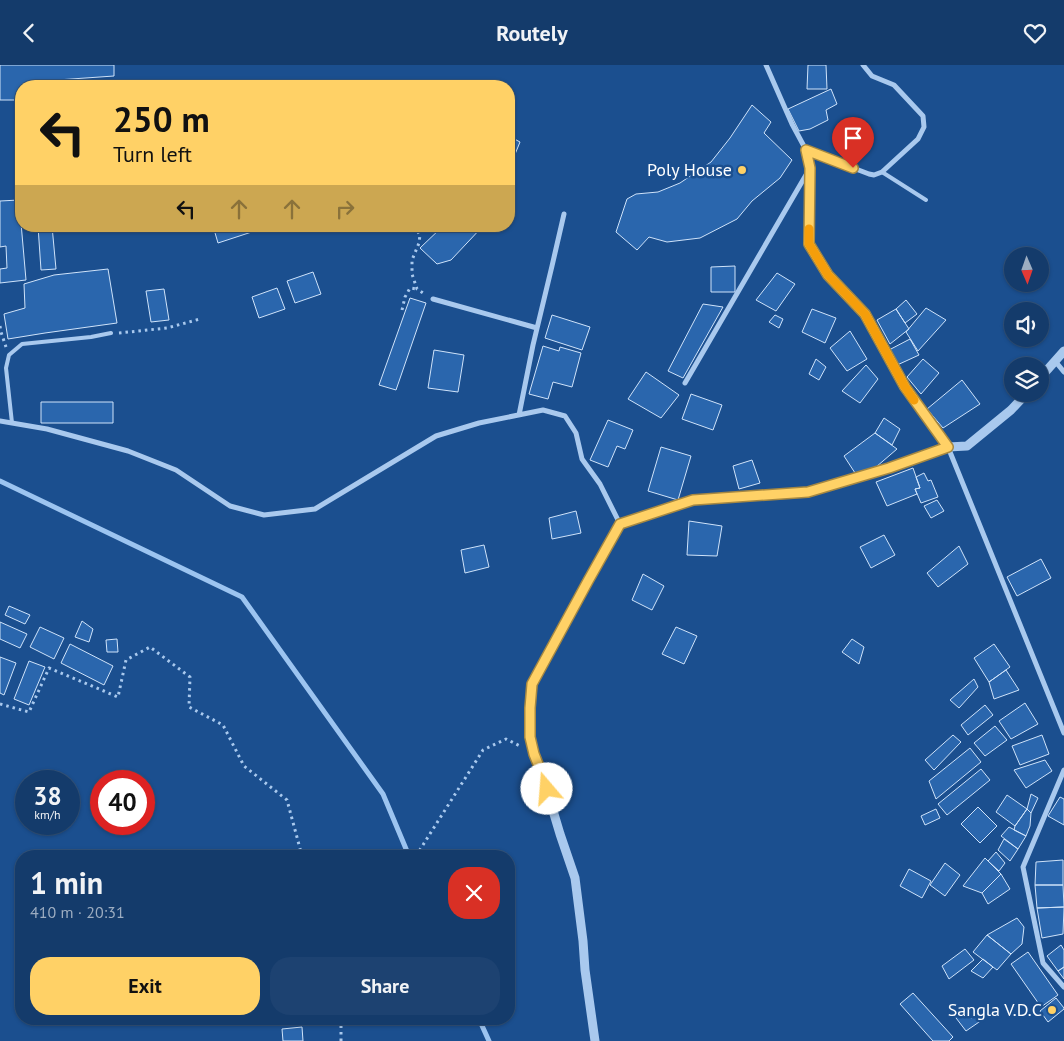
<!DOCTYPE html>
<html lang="en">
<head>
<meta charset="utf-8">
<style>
	:root { --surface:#143b6b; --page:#1d4271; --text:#f1f3f6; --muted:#9dadc1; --line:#33557e; --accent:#ffd166 }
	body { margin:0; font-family:"PT Sans",sans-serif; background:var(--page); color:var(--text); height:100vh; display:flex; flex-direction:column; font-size:19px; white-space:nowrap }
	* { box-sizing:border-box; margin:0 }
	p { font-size:16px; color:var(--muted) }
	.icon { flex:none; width:28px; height:28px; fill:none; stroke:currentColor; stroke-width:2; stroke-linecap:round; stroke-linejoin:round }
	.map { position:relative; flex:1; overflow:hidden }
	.sheet { position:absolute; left:15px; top:785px; width:500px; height:175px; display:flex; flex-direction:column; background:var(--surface); border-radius:20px; box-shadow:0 1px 4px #0004,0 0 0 1px var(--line) }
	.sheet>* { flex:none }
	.top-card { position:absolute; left:15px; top:15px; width:500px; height:152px; border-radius:20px; box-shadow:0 1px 4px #0004,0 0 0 1px var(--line); background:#ffd166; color:#111; overflow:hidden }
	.needle { width:32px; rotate:178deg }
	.tools { position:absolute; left:1004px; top:182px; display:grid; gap:10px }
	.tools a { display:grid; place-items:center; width:45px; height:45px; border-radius:50%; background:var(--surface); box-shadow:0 1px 4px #0004,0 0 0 1px var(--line); font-size:25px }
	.speed { position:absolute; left:15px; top:705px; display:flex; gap:10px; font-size:25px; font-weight:700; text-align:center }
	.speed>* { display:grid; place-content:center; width:65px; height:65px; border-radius:50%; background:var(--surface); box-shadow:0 1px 4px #0004,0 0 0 1px var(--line); line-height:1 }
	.speed small { font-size:12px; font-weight:400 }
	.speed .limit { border:8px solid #d22; background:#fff; color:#111 }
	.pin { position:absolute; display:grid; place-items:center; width:42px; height:42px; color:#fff; margin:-51px -21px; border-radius:50% 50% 50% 0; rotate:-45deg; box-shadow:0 0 5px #0007 }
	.pin .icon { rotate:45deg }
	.me { position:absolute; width:55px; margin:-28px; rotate:342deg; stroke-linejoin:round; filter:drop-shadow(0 0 4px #0008) }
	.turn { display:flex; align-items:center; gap:18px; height:105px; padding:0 15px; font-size:22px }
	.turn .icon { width:65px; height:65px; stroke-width:2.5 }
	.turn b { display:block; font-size:35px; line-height:42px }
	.lanes { display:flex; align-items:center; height:48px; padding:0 15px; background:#0003; justify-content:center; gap:25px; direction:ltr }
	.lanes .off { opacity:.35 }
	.round { display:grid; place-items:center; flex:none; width:52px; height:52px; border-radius:20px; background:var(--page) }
	.overview { display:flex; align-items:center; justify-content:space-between; height:85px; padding:0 15px }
	h1 { font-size:30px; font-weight:700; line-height:38px }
	.action { display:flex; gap:10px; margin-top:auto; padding:10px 15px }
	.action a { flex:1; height:58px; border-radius:20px; background:var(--accent); color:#111; font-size:20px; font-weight:700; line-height:58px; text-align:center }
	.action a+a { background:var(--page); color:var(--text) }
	header { display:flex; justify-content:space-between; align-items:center; height:65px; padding:0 15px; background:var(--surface); font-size:22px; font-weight:700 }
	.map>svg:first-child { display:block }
</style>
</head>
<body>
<header><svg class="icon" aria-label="back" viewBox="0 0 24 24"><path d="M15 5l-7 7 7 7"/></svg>Routely<svg class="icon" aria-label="heart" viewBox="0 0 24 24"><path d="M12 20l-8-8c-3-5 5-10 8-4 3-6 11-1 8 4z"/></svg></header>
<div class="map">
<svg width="1064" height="976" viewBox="0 0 1064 976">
	<rect width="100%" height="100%" fill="#1b4f8f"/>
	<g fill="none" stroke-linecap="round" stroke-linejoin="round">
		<path stroke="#9cc4f0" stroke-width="5" d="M 0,416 L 242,532 L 383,729 L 409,791
			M 479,954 L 489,976"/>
	</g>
	<path fill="#2a66ad" stroke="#cfe3fa" d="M 0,0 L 114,0 L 114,11 L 57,15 L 56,21 L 21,21 L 21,35 L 0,35 Z
		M 808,0 L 826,0 L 827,24 L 807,24 Z
		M 831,24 L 837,39 L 826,45 L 828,55 L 810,64 L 799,66 L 788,44 Z
		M 752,40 L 771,57 L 764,68 L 792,95 L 780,113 L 752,136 L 737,154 L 700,173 L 667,177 L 649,172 L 637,185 L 616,167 L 627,134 L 636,129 L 658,127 L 680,118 L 711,97 L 730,73 Z
		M 509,71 L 520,77 L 509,104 Z
		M 19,135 L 26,215 L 0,218 L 0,204 L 7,203 L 6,181 L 0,182 L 0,136 Z
		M 38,161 L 52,161 L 56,204 L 41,205 Z
		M 213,161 L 270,161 L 218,178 Z
		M 443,161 L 483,161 L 451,195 L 437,199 L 420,183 Z
		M 735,201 L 735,227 L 711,227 L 711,202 Z
		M 108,204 L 117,258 L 45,268 L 8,274 L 4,249 L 25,243 L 24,219 L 54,210 Z
		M 313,207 L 321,229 L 295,238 L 287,216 Z
		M 777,208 L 795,219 L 776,246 L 756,235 Z
		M 277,223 L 285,244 L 259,253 L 252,232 Z
		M 164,224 L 169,255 L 151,257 L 146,226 Z
		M 410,233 L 426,238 L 396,325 L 379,320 Z
		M 906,235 L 917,249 L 905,258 L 896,244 Z
		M 703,239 L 723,242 L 683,313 L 668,306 Z
		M 926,243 L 946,255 L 918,286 L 906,267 Z
		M 812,244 L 836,253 L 825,278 L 802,267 Z
		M 896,244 L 909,264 L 890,279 L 877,255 Z
		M 552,250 L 590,262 L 582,285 L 545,273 Z
		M 775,250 L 783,254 L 779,263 L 769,257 Z
		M 850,266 L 867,294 L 847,306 L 830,283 Z
		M 910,274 L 919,290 L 895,301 L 889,285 Z
		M 543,281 L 559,286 L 560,282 L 581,288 L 572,322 L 553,317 L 548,334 L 529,329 Z
		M 434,285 L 464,290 L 458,327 L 428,323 Z
		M 816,294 L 826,302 L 819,315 L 809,309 Z
		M 923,294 L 939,308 L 921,329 L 907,312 Z
		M 866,300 L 878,314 L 860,338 L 842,326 Z
		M 646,307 L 679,330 L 661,353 L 628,334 Z
		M 962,315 L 980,339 L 943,363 L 927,344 Z
		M 691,329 L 722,340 L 713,365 L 682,354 Z
		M 41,337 L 113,337 L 113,358 L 41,358 Z
		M 884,353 L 900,364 L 892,380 L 875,368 Z
		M 608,355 L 633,365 L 625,384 L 617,381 L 608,402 L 590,395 Z
		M 875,368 L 897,384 L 876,402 L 857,411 L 844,391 Z
		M 661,382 L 691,391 L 678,435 L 648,426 Z
		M 752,395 L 760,418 L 739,424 L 733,401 Z
		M 913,403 L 920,423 L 915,424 L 917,429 L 887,441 L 876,417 Z
		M 924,408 L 928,416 L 931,415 L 938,432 L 921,438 L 915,424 L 920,423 L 916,412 Z
		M 937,435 L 944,446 L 931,453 L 924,441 Z
		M 576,446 L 581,468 L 552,474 L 549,453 Z
		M 689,456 L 722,461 L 717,491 L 687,490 Z
		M 884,470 L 895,490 L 871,503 L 860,482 Z
		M 484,480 L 489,502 L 465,508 L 461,485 Z
		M 959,481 L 968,499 L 938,522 L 927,508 Z
		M 1041,494 L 1051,513 L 1017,531 L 1007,512 Z
		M 643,509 L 664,521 L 652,545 L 632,535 Z
		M 9,541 L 30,550 L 25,559 L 5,550 Z
		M 82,556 L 93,564 L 89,577 L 75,572 Z
		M 0,557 L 27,569 L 20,583 L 0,574 Z
		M 40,562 L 64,573 L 54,594 L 30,582 Z
		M 676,562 L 697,571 L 684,599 L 662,589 Z
		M 117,574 L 118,587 L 107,587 L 106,575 Z
		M 852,574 L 864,582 L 859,599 L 842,587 Z
		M 70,579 L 113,601 L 104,620 L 61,598 Z
		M 994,579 L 1010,602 L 989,617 L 974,593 Z
		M 0,592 L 16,598 L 4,630 L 0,628 Z
		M 29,596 L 45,602 L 29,640 L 14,634 Z
		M 1006,605 L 1019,625 L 994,634 L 989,617 Z
		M 974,614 L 978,622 L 959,643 L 950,635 Z
		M 1025,638 L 1038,659 L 1011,674 L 999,656 Z
		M 985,640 L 993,650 L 968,670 L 961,660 Z
		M 995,661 L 1007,675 L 985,691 L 974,678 Z
		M 953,670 L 961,677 L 934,705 L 925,695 Z
		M 1042,670 L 1049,689 L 1020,700 L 1012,681 Z
		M 970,683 L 981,697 L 936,734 L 929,716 Z
		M 1045,695 L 1052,706 L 1026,723 L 1014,705 Z
		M 981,704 L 990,715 L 947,750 L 938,739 Z
		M 1031,729 L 1038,733 L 1031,748 L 1027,744 Z
		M 1007,730 L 1027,744 L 1015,761 L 996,747 Z
		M 1060,732 L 1064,734 L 1064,760 L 1048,751 Z
		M 978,742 L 997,761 L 980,778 L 961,759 Z
		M 936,744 L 940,753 L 925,760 L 921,751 Z
		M 1027,744 L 1031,748 L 1030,761 L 1026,771 L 1014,765 L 1015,761 Z
		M 1009,762 L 1026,771 L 1018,784 L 1001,771 Z
		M 1004,774 L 1018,784 L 1010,796 L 998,785 Z
		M 996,787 L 1005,798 L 999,806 L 988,796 Z
		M 985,793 L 1001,809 L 982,828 L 963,821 Z
		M 1063,795 L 1063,820 L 1035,820 L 1036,797 Z
		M 945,798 L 960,810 L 945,831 L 930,820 Z
		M 909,804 L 931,816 L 922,833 L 900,821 Z
		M 1001,809 L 1010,824 L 988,839 L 982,828 Z
		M 1035,820 L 1063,820 L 1064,842 L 1037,843 Z
		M 1064,842 L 1063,869 L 1042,873 L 1037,843 Z
		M 1017,853 L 1024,862 L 1022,879 L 1011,889 L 987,870 Z
		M 987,870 L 1011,889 L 997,905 L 973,887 Z
		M 1061,880 L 1064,885 L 1064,902 L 1058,906 L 1047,891 Z
		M 965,884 L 974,895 L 949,914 L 942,901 Z
		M 1028,887 L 1058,930 L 1041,942 L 1011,899 Z
		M 983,894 L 993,902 L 983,913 L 971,906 Z
		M 1064,902 L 1064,914 L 1058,906 Z
		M 913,928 L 953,972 L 949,976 L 933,976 L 900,939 Z
		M 1056,933 L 1064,943 L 1064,944 L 1048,957 L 1040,946 Z
		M 962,942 L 971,953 L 977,949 L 982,955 L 966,966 L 953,949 Z
		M 285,954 L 305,954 L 305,956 L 286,958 Z
		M 302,962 L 303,976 L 283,976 L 282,964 Z"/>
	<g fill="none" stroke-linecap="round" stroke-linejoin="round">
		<path stroke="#a9c9ee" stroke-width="3" stroke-dasharray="2.5 4" stroke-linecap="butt" d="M 414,161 L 420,170 L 419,178 L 412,195 L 412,209 L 417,224 L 426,230
			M 402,245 L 405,232 L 410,223 L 417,224
			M 0,261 L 1,267 L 6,282
			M 119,268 L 167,263 L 200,254
			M 0,639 L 29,647 L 49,603 L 118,632 L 126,595 L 150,582 L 190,612 L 189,642 L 223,660 L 244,701 L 287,735 L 302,791
			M 416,791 L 483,685 L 506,674 L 520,681
			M 341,976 L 341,954"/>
		<path stroke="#a9c9ee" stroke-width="4" d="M 882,107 L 926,135
			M 12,358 L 6,303 L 9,290 L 22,279 L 91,272 L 111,268"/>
		<path stroke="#a9c9ee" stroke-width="5" d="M 766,0 L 792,59 L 806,85 L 810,103 L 809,179 L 828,210 L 865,249 L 905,322 L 948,382 L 1064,668
			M 806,85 L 869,109 L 874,110 L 882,107 L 918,74 L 924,62 L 923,51 L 894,20 L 872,11 L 863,0
			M 433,234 L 537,263
			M 1055,296 L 1064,307
			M 685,318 L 810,103
			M 519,350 L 533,280 L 552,201 L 564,149
			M 0,356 L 47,364 L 128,386 L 176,405 L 230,441 L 264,450 L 315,444 L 436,371 L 479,358 L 543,345 L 565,351 L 576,368 L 582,394 L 600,419 L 620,459
			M 1064,705 L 1023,802 L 1043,898 L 1064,922"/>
		<path stroke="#a9c9ee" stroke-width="9" d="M 1040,313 L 1064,286
			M 595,976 L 585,905 L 583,876 L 575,813 L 560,769 L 542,709 L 534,689 L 530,672 L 530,643 L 532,619 L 587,516 L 620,459 L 693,435 L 808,427 L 889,403 L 948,382 L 967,381 L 1011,345 L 1026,329"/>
	</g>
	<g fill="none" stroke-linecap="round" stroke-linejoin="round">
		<defs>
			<path id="route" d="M 547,724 L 542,709 L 534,689 L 530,672 L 530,643 L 532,619 L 588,516 L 620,459 L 693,435 L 808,427 L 889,403 L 948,382 L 905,322 L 865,249 L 828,210 L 809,179 L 810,103 L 806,85 L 853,103"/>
		</defs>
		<use href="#route" stroke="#a68842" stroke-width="12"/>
		<use href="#route" stroke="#ffd166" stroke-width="9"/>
		<path stroke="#f59e0b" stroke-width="9" d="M 809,164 L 809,179 L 828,210 L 865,249 L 905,322 L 914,335"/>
	</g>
	<g fill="#ffd166" stroke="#1b4f8f" stroke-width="2">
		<circle cx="742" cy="105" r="5"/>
		<circle cx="1052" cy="945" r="5"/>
	</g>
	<g text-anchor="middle" stroke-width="5" stroke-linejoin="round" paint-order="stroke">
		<g font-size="18" fill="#fff" stroke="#1b4f8f" text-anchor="end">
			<text x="732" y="111">Poly House</text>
			<text x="1042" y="951">Sangla V.D.C</text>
		</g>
	</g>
</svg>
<div class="tools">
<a><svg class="needle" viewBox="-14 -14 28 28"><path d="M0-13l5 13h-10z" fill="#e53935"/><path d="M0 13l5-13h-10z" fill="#9dadc1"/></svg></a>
<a><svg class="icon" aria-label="sound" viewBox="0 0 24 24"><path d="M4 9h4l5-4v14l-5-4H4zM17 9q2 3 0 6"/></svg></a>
<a><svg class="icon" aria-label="layers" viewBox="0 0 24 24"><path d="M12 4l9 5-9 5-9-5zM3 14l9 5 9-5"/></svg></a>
</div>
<div class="speed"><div>38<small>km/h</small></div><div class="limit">40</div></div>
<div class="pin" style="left:853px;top:103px;background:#d93025"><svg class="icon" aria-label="arrive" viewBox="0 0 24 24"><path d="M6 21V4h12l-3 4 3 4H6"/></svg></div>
<svg class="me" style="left:547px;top:724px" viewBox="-20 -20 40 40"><circle r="19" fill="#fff"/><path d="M0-13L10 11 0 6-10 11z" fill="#ffd166"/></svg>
<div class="top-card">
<div class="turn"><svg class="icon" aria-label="left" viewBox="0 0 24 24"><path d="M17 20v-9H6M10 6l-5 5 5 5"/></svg><div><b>250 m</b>Turn left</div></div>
<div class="lanes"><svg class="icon" aria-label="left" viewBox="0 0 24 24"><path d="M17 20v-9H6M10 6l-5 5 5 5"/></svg><svg class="icon off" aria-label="ahead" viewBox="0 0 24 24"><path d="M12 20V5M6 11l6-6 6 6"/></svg><svg class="icon off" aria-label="ahead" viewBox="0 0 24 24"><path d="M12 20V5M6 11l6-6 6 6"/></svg><svg class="icon off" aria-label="right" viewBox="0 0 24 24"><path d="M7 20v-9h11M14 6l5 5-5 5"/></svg></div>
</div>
<section class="sheet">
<div class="overview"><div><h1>1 min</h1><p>410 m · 20:31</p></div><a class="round" style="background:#d93025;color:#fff"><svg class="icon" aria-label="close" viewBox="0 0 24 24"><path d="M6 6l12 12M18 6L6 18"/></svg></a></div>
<div class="action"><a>Exit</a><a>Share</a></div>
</section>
</div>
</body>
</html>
